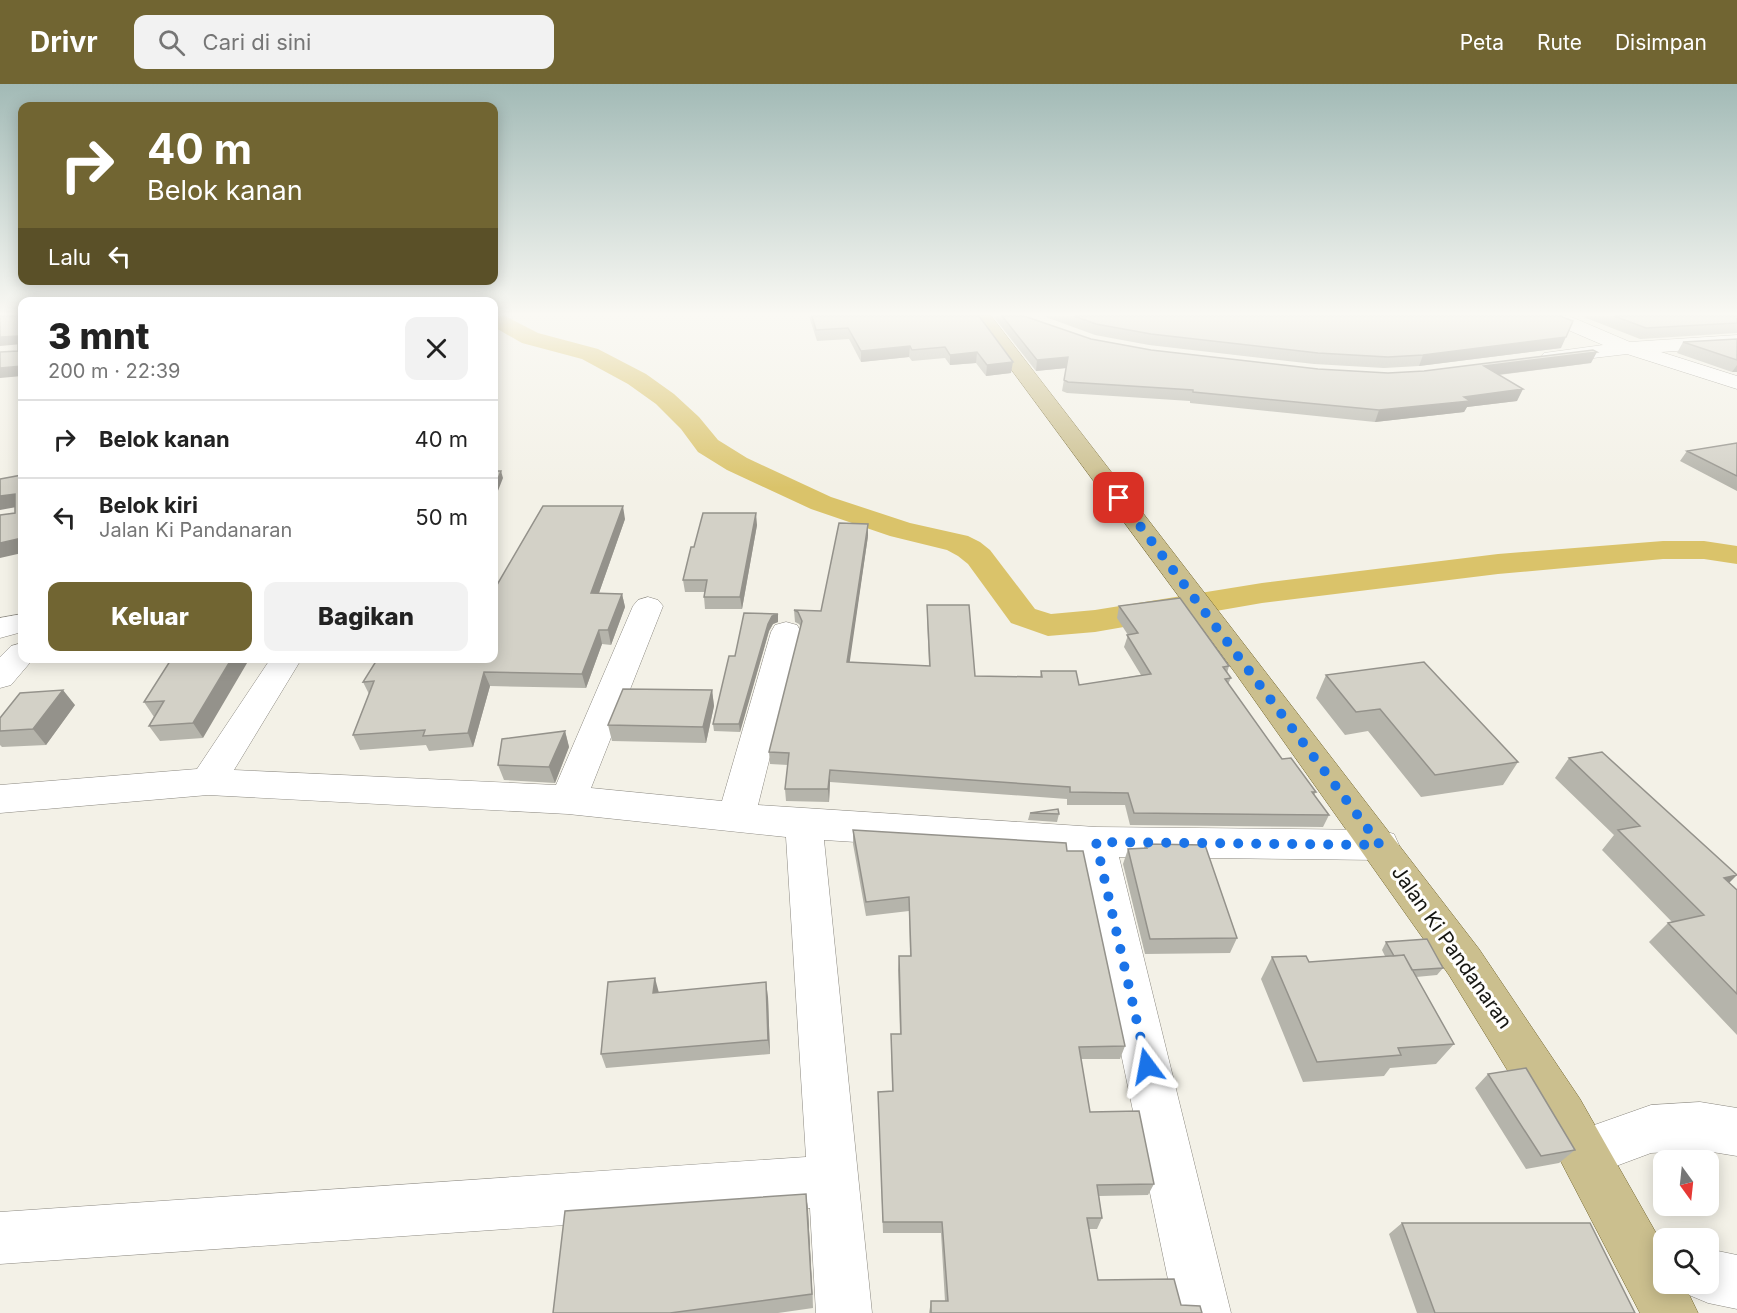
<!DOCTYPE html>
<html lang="id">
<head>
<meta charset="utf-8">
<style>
	:root { --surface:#fff; --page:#f2f2f2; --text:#222; --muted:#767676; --line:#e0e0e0; --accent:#716532 }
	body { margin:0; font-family:Inter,sans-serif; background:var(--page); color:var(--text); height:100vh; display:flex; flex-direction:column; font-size:22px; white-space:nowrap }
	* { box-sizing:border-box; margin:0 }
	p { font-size:20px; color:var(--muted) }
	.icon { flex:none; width:33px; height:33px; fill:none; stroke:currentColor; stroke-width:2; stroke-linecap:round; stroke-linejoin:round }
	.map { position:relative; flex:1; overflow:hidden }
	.sheet { position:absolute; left:18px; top:213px; width:480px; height:366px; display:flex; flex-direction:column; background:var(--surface); border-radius:12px; box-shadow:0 3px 15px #0003 }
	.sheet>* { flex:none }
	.hud { position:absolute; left:18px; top:18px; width:480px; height:183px; border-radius:12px; box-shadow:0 3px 15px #0003; background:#716532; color:#fff; overflow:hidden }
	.needle { width:39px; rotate:165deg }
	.tools { position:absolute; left:1653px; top:1066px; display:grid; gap:12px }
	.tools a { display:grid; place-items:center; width:66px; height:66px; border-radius:12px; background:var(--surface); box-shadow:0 3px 15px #0003; font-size:30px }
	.pin { position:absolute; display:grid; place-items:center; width:51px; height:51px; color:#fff; margin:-26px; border-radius:12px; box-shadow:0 3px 9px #0006 }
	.me { position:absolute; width:66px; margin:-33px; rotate:347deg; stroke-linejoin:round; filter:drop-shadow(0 0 4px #0008) }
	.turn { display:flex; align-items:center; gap:21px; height:126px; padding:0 30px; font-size:27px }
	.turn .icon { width:78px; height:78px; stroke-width:2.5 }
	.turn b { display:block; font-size:42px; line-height:51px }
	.then { display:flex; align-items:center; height:57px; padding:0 30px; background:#0003; gap:12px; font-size:22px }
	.round { display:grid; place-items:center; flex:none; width:63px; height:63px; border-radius:12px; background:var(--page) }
	.summary { display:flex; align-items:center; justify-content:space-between; height:102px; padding:0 30px }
	h1 { font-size:36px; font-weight:800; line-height:45px }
	.action { display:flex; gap:12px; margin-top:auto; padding:12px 30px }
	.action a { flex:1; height:69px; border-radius:12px; background:var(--accent); color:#fff; font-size:24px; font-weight:800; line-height:69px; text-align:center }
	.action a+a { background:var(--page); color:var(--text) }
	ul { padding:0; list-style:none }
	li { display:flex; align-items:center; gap:18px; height:78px; padding:0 30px; border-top:2px solid var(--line) }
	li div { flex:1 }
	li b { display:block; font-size:22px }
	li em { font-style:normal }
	header { display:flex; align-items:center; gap:36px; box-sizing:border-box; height:84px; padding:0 30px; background:var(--accent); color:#fff }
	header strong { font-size:28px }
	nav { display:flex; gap:33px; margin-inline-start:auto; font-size:21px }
	.search { width:420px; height:54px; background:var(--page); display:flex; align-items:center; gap:15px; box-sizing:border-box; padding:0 21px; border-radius:12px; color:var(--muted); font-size:22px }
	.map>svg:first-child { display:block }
</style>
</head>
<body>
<header>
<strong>Drivr</strong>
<div class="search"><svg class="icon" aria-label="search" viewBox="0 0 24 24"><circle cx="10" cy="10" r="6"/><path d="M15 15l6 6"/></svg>Cari di sini</div>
<nav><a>Peta</a><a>Rute</a><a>Disimpan</a></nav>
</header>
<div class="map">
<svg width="1737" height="1229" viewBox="0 0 1737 1229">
	<rect width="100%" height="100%" fill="#f3f1e7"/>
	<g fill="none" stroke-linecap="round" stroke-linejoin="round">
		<path fill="#dac36a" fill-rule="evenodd" d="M 494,232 L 505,232 L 538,249 L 598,265 L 646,290 L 674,310 L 699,333 L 718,356 L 747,374 L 831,413 L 910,439 L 968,452 L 980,458 L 990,466 L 1035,525 L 1051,530 L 1095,526 L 1262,499 L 1498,470 L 1663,457 L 1704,457 L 1737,462 L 1737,480 L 1704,475 L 1663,475 L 1498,490 L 1262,519 L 1095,548 L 1048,552 L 1011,539 L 968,480 L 958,472 L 947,466 L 890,452 L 811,425 L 727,386 L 698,368 L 681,345 L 656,320 L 628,300 L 582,275 L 522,259 L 494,243 Z"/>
		<defs>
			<path id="minor" d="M 1543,232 L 1569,232 L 1630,258 L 1737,251 L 1737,263 L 1661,268 L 1737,292 L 1737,305 L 1627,270 L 1551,279 L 1544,277 L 1541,273 L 1544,269 L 1603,261 L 1545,236 Z
				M 648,513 L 658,516 L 663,522 L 591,704 L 722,717 L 771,548 L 775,541 L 786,538 L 797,541 L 801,548 L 758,721 L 1096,743 L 1380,746 L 1394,750 L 1399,761 L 1394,772 L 1380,776 L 1119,773 L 1231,1229 L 1175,1229 L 1080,772 L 824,756 L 872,1229 L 816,1229 L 810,1124 L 0,1180 L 0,1128 L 806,1073 L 786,753 L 568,730 L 208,711 L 0,729 L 0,701 L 197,685 L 271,574 L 302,574 L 234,686 L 556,701 L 633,522 L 638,516 Z
				M 22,530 L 22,548 L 0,554 L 0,534 Z
				M 22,559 L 22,574 L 34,574 L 11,601 L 0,604 L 0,573 L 11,562 Z
				M 1700,1018 L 1737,1024 L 1737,1072 L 1700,1066 L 1651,1069 L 1584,1094 L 1566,1087 L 1559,1069 L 1566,1051 L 1651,1021 Z
				M 1708,1165 L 1737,1171 L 1737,1225 L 1708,1219 L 1689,1211 L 1684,1200 L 1708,1200 Z"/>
			<path id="major" d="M 972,232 L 991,232 L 1479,865 L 1580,1015 L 1664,1163 L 1664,1200 L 1684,1200 L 1698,1229 L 1640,1229 L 1546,1049 L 1449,891 L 1236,590 Z"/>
		</defs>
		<use href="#minor" stroke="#8b8880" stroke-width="1"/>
		<use href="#major" stroke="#756831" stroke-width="1"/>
		<use href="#minor" fill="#fff" fill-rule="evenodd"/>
		<use href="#major" fill="#cbbf8e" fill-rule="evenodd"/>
	</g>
	<path fill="#b5b4ab" d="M 809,232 L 979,232 L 1011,289 L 986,292 L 976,279 L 950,281 L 945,274 L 912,277 L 909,273 L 861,278 L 849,255 L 817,257 Z
		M 993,232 L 1024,232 L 1091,255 L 1151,266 L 1318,285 L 1388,289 L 1591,279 L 1499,291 L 1517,317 L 1467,323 L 1464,328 L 1375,338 L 1190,319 L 1190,317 L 1067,309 L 1062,307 L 1066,284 L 1036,287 Z
		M 1043,232 L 1560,232 L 1561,264 L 1419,282 L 1384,284 L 1314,280 L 1149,261 L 1095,251 Z
		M 1581,232 L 1737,232 L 1737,249 L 1640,255 Z
		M 1737,255 L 1737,288 L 1732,288 L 1677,269 L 1683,258 Z
		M 1737,359 L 1737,407 L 1680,377 L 1687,367 Z
		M 625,435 L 599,509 L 622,510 L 625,523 L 611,561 L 602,560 L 586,604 L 490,602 L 473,663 L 429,667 L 426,661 L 360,666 L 353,651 L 369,610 L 363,598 Z
		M 757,441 L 742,525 L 705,525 L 704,513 L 705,508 L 685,508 L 683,496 L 694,463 Z
		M 868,452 L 849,578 L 929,582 L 927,533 L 927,521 L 975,592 L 1040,593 L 1041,587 L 1079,601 L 1141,591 L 1124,563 L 1128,551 L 1117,534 L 1119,522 L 1229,582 L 1227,589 L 1231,594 L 1228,600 L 1282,675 L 1316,708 L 1314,711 L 1329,731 L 1323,743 L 1130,741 L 1125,721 L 1067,721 L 1067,715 L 830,698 L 829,718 L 786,717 L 785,705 L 788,681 L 770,680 L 769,668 L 801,543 L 799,540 L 795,538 L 794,526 L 821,527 Z
		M 778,530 L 778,538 L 773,540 L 769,547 L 740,648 L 714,647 L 713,640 L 735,572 Z
		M 172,574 L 203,654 L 160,657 L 149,642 L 154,633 L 144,618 Z
		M 1326,591 L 1518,678 L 1503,701 L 1421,713 L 1368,647 L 1345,651 L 1316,614 Z
		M 712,606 L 714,622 L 706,659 L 612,657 L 608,641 Z
		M 75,621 L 46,661 L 2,663 L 0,661 L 0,634 Z
		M 565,647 L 569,663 L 555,699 L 504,696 L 498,681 Z
		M 1569,674 L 1729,799 L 1737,806 L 1737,951 L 1649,858 L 1668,839 L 1672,838 L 1602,766 L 1614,751 L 1555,694 Z
		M 1030,729 L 1059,730 L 1057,738 L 1028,736 Z
		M 853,746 L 1067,767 L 1125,962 L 1120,975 L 1081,975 L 1090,1028 L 1154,1100 L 1148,1111 L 1099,1112 L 1102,1134 L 1097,1145 L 1089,1145 L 1098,1196 L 1181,1221 L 1202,1229 L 929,1229 L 931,1217 L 945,1217 L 941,1149 L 883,1149 L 878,1008 L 892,1007 L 891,950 L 900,950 L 898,886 L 899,872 L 910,872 L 909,827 L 866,832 L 853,760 Z
		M 1145,760 L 1237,854 L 1230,869 L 1145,870 L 1123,780 L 1128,765 L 1144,764 Z
		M 1386,858 L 1443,884 L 1437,891 L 1416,893 L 1454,960 L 1436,980 L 1390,984 L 1384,992 L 1303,998 L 1261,895 L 1272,873 L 1309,878 L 1385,872 L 1382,866 Z
		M 659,908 L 768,913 L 770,970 L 606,984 L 601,970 Z
		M 1488,990 L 1575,1066 L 1559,1079 L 1526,1085 L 1475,1004 Z
		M 806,1110 L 808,1126 L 813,1224 L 778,1229 L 553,1229 Z
		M 1402,1139 L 1635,1229 L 1417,1229 L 1389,1150 Z"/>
	<path fill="#94928b" d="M 18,252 L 22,260 L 0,262 L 0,253 Z
		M 1566,253 L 1561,264 L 1419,282 L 1423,271 Z
		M 910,262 L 909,273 L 861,278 L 861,267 Z
		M 977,268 L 976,279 L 950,281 L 950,271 Z
		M 1597,268 L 1591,279 L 1479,293 L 1484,282 Z
		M 1068,273 L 1066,284 L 1036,287 L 1037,276 Z
		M 1013,278 L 1011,289 L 986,292 L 987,281 Z
		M 1737,281 L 1737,288 L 1732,288 Z
		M 22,282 L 22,292 L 0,294 L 0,284 Z
		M 1523,305 L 1517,317 L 1467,323 L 1464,328 L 1375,338 L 1379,326 L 1464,313 Z
		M 501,387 L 503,394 L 494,417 L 494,405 Z
		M 15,410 L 22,422 L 0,426 L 0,412 Z
		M 623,422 L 625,435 L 594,523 L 591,509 Z
		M 756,429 L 757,441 L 742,525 L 740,513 Z
		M 868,440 L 868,452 L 848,590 L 847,578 Z
		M 22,454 L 22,469 L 0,474 L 0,459 Z
		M 622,510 L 625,523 L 611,561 L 608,546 Z
		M 778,530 L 778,538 L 773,540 L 769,547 L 740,648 L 739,640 L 768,540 L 772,532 Z
		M 599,546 L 602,560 L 586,604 L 582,590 Z
		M 232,574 L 250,574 L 203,654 L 193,639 Z
		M 484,588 L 490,602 L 473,663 L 468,649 Z
		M 63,606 L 75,621 L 46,661 L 33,645 Z
		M 712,606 L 714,622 L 706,659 L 703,643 Z
		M 565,647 L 569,663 L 555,699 L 549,683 Z
		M 830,686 L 830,698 L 829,718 L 828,705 Z
		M 1737,791 L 1718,810 L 1724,794 Z
		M 655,894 L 659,909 L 653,909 Z
		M 766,898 L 768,913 L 770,970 L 768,956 Z
		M 806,1110 L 808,1126 L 813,1224 L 812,1210 Z"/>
	<path fill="#d3d1c7" stroke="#94928b" stroke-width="1.5" d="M 0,232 L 22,232 L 22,282 L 0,284 L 0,268 L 18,267 L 18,252 L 0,253 Z
		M 812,232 L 979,232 L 1013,278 L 987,281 L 977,268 L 950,271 L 945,263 L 912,266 L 910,262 L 861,267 L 848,244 L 816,246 Z
		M 1002,232 L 1024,232 L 1091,255 L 1151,266 L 1318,285 L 1388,289 L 1424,287 L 1593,266 L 1597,268 L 1484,282 L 1523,305 L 1464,313 L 1470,317 L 1379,326 L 1193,308 L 1193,306 L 1068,298 L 1064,296 L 1068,273 L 1037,276 Z
		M 1074,232 L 1560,232 L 1573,237 L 1566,253 L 1423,271 L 1388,273 L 1318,269 L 1151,250 L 1096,240 Z
		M 1614,232 L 1737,232 L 1737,239 L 1646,244 Z
		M 1737,255 L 1737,276 L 1683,258 Z
		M 1737,359 L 1737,392 L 1687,367 Z
		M 494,387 L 501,387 L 494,405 Z
		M 22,391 L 22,454 L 0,459 L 0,431 L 15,429 L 15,410 L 0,412 L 0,395 Z
		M 543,422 L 623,422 L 591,509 L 622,510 L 608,546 L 599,546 L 582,590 L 484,588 L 468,649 L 423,652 L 425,646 L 353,651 L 374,597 L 363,598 L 378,574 L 494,574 L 494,506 Z
		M 703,429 L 756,429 L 740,513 L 704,513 L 707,496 L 683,496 L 691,463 L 694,463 Z
		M 839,439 L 868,440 L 847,578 L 930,582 L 927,521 L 969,521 L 975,592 L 1042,593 L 1041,587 L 1076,587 L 1079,601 L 1151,590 L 1127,551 L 1138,549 L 1119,522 L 1180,514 L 1229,582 L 1223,583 L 1231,594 L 1225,595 L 1282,675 L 1291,674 L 1316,708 L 1312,708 L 1329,731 L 1134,729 L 1128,709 L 1070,708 L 1070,703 L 830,686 L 828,705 L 785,705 L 789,669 L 769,668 L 802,537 L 798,528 L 794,526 L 821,527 Z
		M 744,529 L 778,530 L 772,532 L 768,540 L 739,640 L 713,640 L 729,572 L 735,572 Z
		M 172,574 L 232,574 L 193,639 L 149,642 L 164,617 L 144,618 Z
		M 1424,578 L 1518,678 L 1435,691 L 1380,625 L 1356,628 L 1326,591 Z
		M 623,605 L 712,606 L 703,643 L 608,641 Z
		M 63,606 L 33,645 L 0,647 L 0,634 L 20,609 Z
		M 565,647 L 549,683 L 498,681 L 502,655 Z
		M 1602,668 L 1737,791 L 1724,794 L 1737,806 L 1737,910 L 1668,839 L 1704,831 L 1618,746 L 1640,742 L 1569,674 Z
		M 1058,725 L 1059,730 L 1030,729 Z
		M 853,746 L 1066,759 L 1067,767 L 1083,767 L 1125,962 L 1079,963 L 1090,1028 L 1139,1027 L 1154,1100 L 1097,1101 L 1102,1134 L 1087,1134 L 1098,1196 L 1174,1195 L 1181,1221 L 1200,1222 L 1202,1229 L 931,1229 L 931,1217 L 948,1217 L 942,1138 L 883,1138 L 878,1008 L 893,1007 L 891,950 L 901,950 L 899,872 L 911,872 L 909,813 L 866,818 Z
		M 1145,760 L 1205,761 L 1237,854 L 1150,855 L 1128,765 L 1147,764 Z
		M 1427,855 L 1443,884 L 1412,886 L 1404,871 L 1394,872 L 1386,858 Z
		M 1404,871 L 1454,960 L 1398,964 L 1401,971 L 1317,978 L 1272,873 L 1306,872 L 1309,878 Z
		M 655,894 L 653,909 L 766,898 L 768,956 L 601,970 L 608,898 Z
		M 1526,984 L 1575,1066 L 1541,1072 L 1488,990 Z
		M 806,1110 L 812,1210 L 670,1229 L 553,1229 L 565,1127 Z
		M 1402,1139 L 1590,1139 L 1635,1229 L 1435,1229 Z"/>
	<linearGradient id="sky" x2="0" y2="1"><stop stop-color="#a2bab6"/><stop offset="0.57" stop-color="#faf9f4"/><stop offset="1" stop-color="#faf9f4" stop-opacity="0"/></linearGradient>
	<rect width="1737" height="404" fill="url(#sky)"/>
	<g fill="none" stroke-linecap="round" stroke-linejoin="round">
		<path stroke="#1a73e8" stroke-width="10" stroke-dasharray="0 18" d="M 1119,414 L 1380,761 L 1096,758 L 1147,982"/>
	</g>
	<g text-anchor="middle" stroke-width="6" stroke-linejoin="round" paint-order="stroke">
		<g font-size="20" fill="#161612" stroke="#fffefc">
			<text transform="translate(1452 863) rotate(55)" y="7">Jalan Ki Pandanaran</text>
		</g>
	</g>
</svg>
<div class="tools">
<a><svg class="needle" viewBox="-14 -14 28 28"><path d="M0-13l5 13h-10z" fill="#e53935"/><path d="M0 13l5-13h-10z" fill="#767676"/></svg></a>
<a><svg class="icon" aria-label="search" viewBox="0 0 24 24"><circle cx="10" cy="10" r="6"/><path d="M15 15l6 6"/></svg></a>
</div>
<div class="pin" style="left:1119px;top:414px;background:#d93025"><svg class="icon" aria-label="arrive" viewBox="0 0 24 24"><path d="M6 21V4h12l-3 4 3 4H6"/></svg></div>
<svg class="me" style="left:1147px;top:982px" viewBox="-20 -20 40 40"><path d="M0-17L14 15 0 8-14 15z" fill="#1a73e8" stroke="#fff" stroke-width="4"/></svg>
<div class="hud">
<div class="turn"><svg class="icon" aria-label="right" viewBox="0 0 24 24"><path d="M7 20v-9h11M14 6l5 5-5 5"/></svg><div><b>40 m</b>Belok kanan</div></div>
<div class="then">Lalu<svg class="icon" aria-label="left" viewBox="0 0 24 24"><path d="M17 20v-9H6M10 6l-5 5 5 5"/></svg></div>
</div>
<section class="sheet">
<div class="summary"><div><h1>3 mnt</h1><p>200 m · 22:39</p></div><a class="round"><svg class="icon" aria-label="close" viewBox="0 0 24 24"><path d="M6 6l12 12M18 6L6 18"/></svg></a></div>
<ul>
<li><svg class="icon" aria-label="right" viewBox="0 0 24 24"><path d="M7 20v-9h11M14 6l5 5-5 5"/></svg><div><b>Belok kanan</b></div><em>40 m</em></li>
<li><svg class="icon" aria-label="left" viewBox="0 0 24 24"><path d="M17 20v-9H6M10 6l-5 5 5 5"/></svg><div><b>Belok kiri</b><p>Jalan Ki Pandanaran</p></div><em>50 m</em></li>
</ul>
<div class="action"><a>Keluar</a><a>Bagikan</a></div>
</section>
</div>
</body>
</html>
